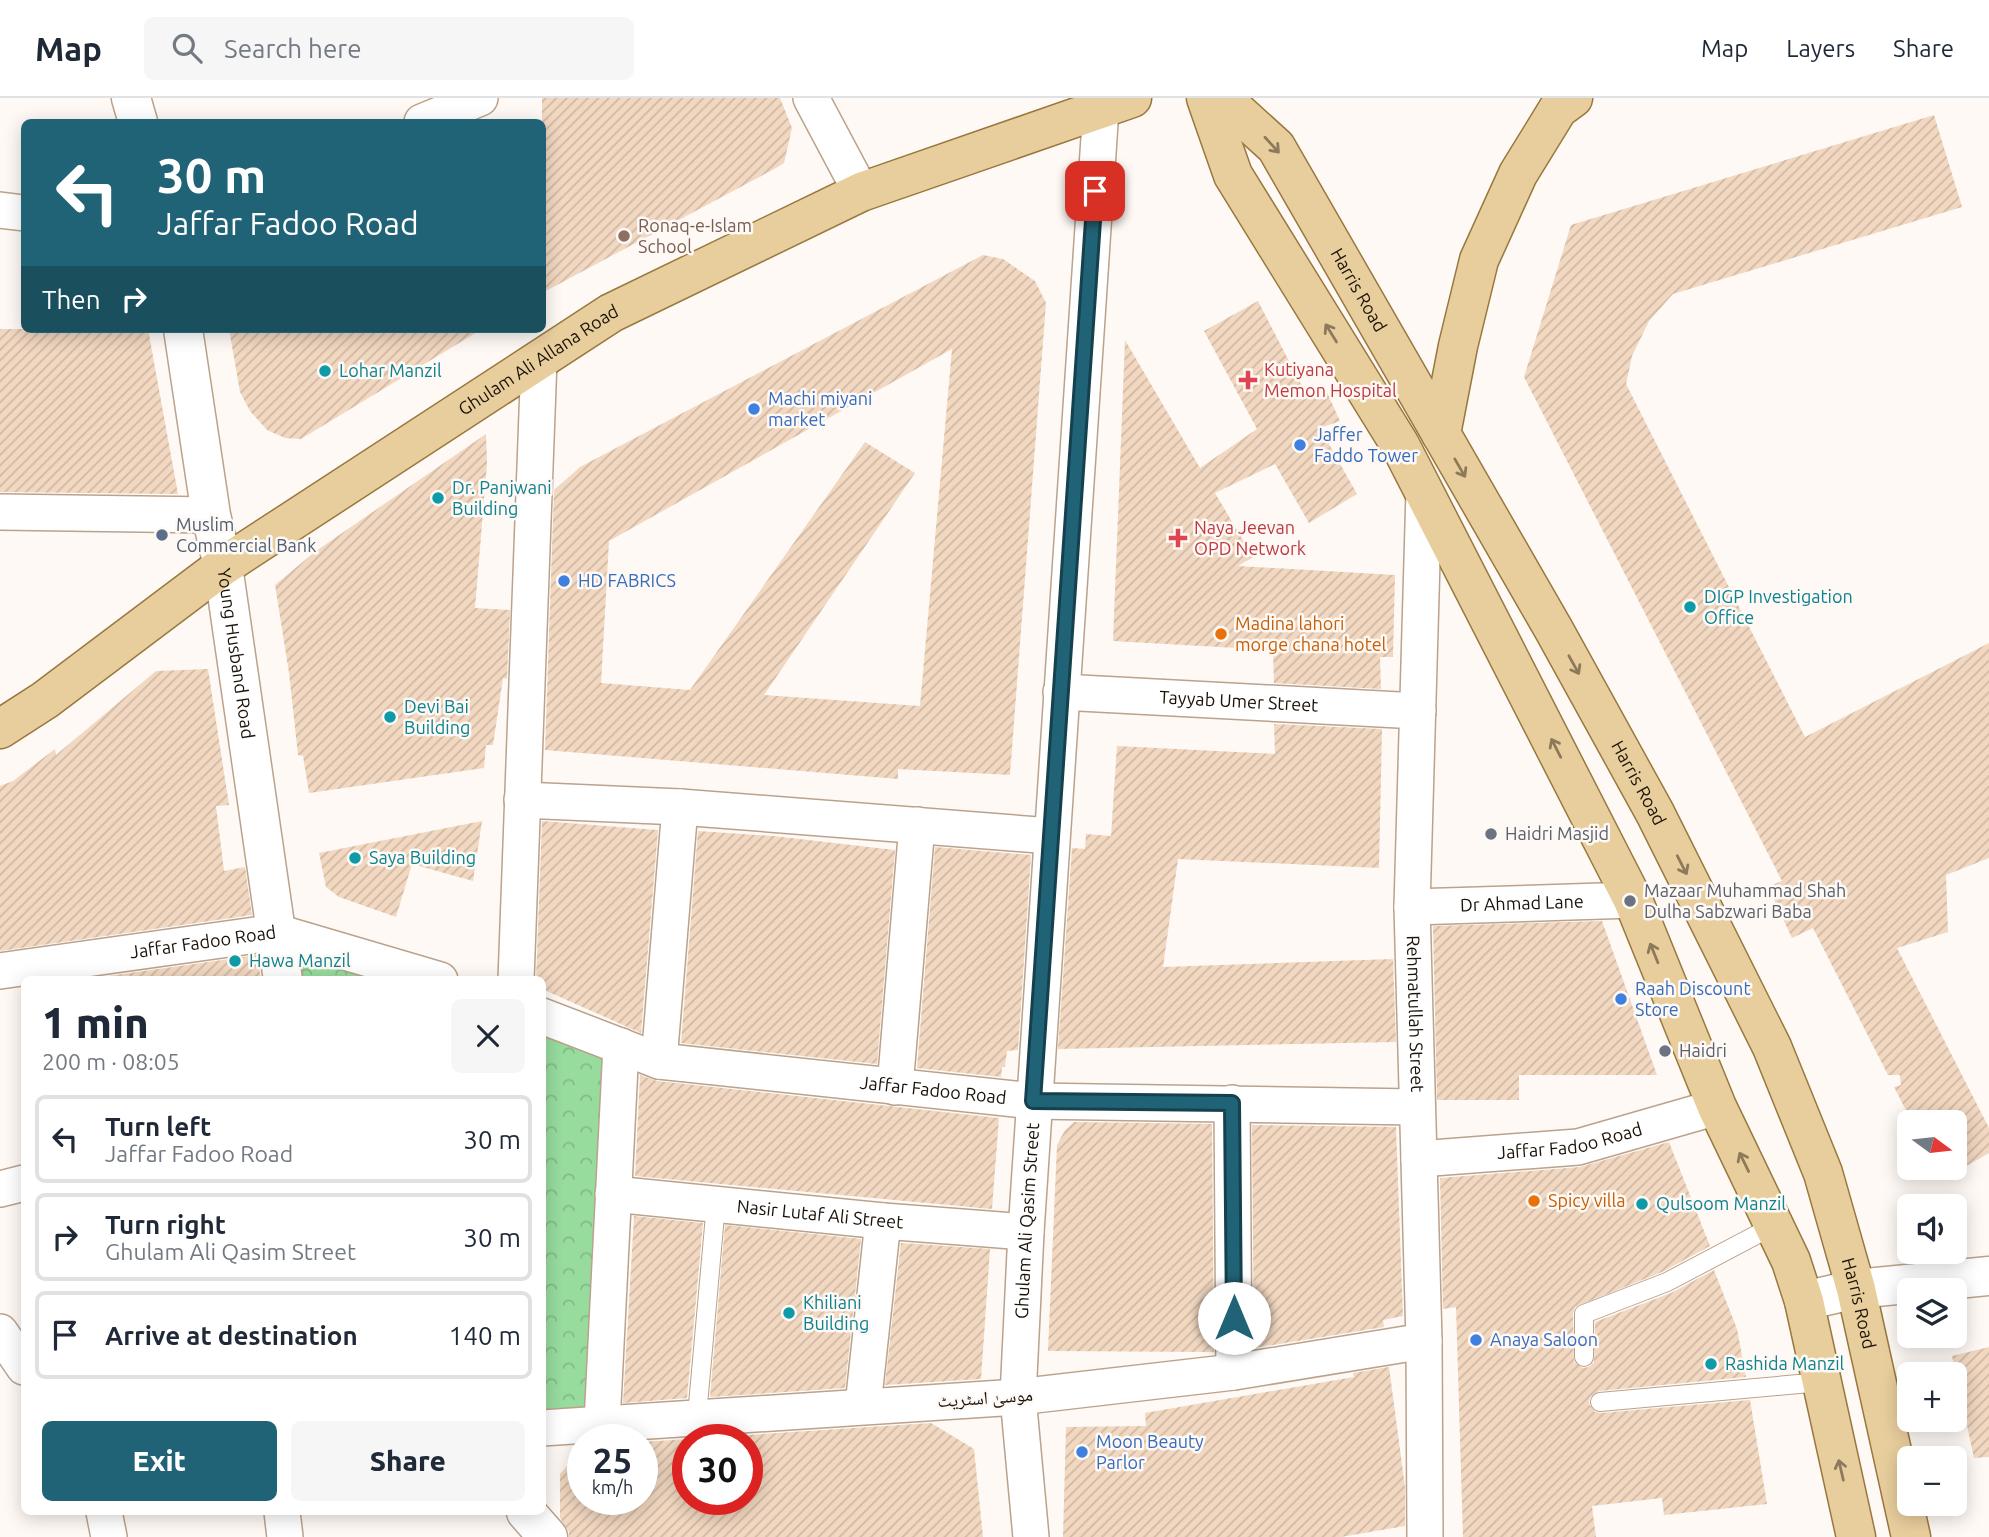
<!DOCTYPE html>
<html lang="en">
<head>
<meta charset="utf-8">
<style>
	:root { --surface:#fff; --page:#f6f6f7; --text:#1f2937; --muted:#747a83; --line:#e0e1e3; --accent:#216376 }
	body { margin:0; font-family:Ubuntu,"Noto Naskh Arabic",sans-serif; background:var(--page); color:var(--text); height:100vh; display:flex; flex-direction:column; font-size:26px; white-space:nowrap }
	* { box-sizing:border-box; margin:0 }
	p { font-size:23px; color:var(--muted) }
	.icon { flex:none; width:38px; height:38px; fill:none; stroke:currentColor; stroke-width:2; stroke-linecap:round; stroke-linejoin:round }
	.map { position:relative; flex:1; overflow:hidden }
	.panel { position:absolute; left:21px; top:878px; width:525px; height:539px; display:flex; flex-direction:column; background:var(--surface); border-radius:10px; box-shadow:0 4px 18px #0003 }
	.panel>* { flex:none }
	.hud { position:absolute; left:21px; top:21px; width:525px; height:214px; border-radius:10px; box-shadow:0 4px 18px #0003; background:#216376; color:#fff; overflow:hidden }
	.needle { width:46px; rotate:105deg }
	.controls { position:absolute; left:1897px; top:1012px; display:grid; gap:14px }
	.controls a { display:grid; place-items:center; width:70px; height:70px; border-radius:10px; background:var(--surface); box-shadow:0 4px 18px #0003; font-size:35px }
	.speed { position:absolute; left:567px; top:1326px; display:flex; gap:14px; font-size:35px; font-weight:700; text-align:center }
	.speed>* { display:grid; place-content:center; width:91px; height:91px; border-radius:50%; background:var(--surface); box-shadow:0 4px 18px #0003; line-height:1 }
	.speed small { font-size:18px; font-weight:400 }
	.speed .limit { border:10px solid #d22; background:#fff; color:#111 }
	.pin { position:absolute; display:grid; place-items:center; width:60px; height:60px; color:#fff; margin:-30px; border-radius:14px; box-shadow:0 4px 10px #0006 }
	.me { position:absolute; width:77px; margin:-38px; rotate:0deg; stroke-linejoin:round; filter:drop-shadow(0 0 5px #0008) }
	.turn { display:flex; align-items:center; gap:24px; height:147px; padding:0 21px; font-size:32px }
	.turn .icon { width:91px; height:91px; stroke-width:2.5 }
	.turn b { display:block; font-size:49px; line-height:60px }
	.then { display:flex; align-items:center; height:66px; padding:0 21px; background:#0003; gap:14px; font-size:26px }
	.round { display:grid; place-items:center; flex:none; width:74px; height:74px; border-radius:10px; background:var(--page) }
	.summary { display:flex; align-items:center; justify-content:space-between; height:119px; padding:0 21px }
	h1 { font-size:42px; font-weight:800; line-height:52px }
	.primary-button { display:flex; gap:14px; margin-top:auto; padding:14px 21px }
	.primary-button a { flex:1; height:80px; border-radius:10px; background:var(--accent); color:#fff; font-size:28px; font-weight:800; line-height:80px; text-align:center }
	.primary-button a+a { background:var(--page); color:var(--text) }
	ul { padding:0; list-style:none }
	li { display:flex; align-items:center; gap:21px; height:88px; margin:0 14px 10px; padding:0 7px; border:4px solid var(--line); border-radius:10px }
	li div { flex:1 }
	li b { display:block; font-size:26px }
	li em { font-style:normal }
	header { display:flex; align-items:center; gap:42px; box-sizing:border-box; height:98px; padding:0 35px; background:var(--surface); border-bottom:2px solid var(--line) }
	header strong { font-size:33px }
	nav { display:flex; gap:38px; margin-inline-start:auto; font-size:24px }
	.search { width:490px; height:63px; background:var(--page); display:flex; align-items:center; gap:18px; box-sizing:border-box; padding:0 24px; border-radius:10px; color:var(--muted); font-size:26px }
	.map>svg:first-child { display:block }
</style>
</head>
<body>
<header>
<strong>Map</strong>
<div class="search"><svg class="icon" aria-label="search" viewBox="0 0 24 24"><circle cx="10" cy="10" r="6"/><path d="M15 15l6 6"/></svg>Search here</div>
<nav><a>Map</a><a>Layers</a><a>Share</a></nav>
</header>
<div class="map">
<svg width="1989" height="1439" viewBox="0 0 1989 1439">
	<defs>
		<pattern id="park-crowns" width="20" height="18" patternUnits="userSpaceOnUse" patternTransform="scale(1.75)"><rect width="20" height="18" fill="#97db9d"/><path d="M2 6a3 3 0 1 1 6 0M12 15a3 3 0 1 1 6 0" fill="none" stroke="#82bb86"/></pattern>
		<pattern id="building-hatch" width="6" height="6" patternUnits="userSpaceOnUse" patternTransform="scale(1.75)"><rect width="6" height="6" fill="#f2d8c1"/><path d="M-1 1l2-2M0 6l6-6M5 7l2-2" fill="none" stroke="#cfb8a4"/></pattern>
	</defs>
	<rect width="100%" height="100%" fill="#fef9f4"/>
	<path fill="url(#park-crowns)" d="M 277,834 L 433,882 L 283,882 Z
		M 542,918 L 634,954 L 602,1311 L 542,1322 Z"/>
	<path fill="url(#building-hatch)" fill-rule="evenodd" d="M 542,0 L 780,0 L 792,30 L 784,65 L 776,70 L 542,195 Z
		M 1934,17 L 1962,109 L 1673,196 L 1649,223 L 1632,258 L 1626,286 L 1805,639 L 1989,545 L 1989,760 L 1946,777 L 1948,834 L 1897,850 L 1989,1030 L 1989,1055 L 1942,1082 L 1935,1069 L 1955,1069 L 1955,1024 L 1912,1024 L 1894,989 L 1901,987 L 1900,977 L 1888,977 L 1813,830 L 1792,840 L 1768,789 L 1782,783 L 1524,279 L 1571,127 Z
		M 983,157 L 1003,161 L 1035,183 L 1046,205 L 1010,677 L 898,671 L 898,681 L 545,652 L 554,392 L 580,369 ZM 952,251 L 920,608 L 764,597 L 915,375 L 865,344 L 690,592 L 601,585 L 609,443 Z
		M 1258,203 L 1306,296 L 1325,290 L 1340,323 L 1320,330 L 1357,396 L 1309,425 L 1275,366 L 1215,395 L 1253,459 L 1238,468 L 1395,477 L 1393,559 L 1380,559 L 1381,591 L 1274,585 L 1273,552 L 1113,543 L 1125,242 L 1200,370 L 1257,331 L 1204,233 Z
		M 0,231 L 148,231 L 178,396 L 0,394 Z
		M 229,231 L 482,231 L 301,341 L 285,340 L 267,332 L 250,313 L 240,294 Z
		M 486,336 L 487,366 L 475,510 L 510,512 L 507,581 L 503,580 L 493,647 L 486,647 L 484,670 L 309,695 L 303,658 L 298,657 L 289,575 L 275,487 L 316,453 Z
		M 208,571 L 229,707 L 216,708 L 224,773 L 245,769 L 252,817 L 0,853 L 0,688 L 13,683 L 55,651 L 56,657 L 156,573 Z
		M 1274,626 L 1382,631 L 1379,770 L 1178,761 L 1163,869 L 1393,861 L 1396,944 L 1058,951 L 1072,750 L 1085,751 L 1086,736 L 1111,738 L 1117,648 L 1275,656 Z
		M 482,723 L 473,783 L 412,766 L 396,819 L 339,799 L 326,789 L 319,755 Z
		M 542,723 L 658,732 L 641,935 L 542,891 L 542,882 L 536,882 Z
		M 698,733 L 773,738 L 895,752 L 877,966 L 681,945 Z
		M 935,749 L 1031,757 L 1018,952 L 1007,953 L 1005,969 L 1002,969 L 1001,979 L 917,970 Z
		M 1602,823 L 1657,977 L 1519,977 L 1519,1002 L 1437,1002 L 1433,828 Z
		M 257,857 L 261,882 L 80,882 Z
		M 640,977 L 657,983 L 999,1020 L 992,1111 L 635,1078 Z
		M 1074,1024 L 1212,1026 L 1214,1254 L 1048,1253 L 1057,1047 L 1065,1032 Z
		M 1252,1027 L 1396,1029 L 1403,1218 L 1383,1222 L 1384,1229 L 1254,1250 Z
		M 1669,1044 L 1710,1148 L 1662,1174 L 1575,1209 L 1573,1216 L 1574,1264 L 1583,1270 L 1589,1269 L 1594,1264 L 1595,1224 L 1671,1195 L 1714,1172 L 1737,1231 L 1746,1279 L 1599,1293 L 1590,1299 L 1589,1306 L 1595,1314 L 1601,1315 L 1750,1302 L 1767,1406 L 1664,1417 L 1662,1400 L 1592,1408 L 1596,1439 L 1463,1439 L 1456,1209 L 1443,1211 L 1440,1080 L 1580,1069 Z
		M 634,1118 L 703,1125 L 687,1300 L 623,1305 Z
		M 725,1127 L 861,1141 L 845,1290 L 710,1299 Z
		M 901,1145 L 990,1151 L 981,1281 L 885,1287 Z
		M 1989,1249 L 1989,1359 L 1974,1360 L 1952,1258 Z
		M 1389,1269 L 1405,1389 L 1405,1428 L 1341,1439 L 1063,1439 L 1066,1329 L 1146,1328 L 1145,1315 L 1354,1279 L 1353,1275 Z
		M 931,1325 L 974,1351 L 983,1439 L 569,1439 L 569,1434 L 560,1420 L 560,1376 L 569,1366 L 583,1364 L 583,1402 L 642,1402 L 642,1344 ZM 688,1342 L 747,1342 L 747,1402 L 688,1402 Z"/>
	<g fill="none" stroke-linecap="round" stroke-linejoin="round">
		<defs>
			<path id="service" d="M 1584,1259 L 1584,1216 L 1667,1184 L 1775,1127
				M 1600,1304 L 1821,1284
				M 697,1318 L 716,1106"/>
			<g id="minor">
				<path d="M 811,0 L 861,94"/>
				<path d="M 422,24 L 480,0"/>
				<path d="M 0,112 L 24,115"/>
				<path id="s1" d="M 1424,393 L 1412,809 L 1424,1243 L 1425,1439"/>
				<path d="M 0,414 L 211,417"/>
				<path id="s2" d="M 1061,594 L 1418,613"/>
				<path d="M 522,702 L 680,709 L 1051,738"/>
				<path id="s3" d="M 1412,809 L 1633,802"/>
				<path id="s4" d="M 0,873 L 277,834 L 440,882"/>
				<path d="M 516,882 L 539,261"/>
				<path id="s5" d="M 542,918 L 659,963 L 1033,1003 L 1416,1009"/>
				<path d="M 659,963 L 680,709"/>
				<path d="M 895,989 L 917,727"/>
				<path d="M 1232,1005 L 1234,1274"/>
				<path id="s6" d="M 1419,1061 L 1578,1049 L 1717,1009"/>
				<path d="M 0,1091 L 24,1085"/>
				<path id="s7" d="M 613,1096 L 883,1123 L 1026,1134"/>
				<path d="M 0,1234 L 24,1269"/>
				<path d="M 863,1308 L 883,1123"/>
				<path d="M 602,1326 L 621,948"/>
				<path d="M 542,1330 L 1018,1299 L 1234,1274 L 1424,1243"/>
				<path d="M 104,1414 L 109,1439"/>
				<path d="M 282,1414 L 285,1439"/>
				<path id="s8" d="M 1031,1439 L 1018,1299 L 1026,1134 L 1101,10"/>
			</g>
			<g id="tertiary">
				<path d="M 131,0 L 138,24"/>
				<path id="s9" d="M 183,231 L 211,417 L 223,468 L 283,882"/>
				<path d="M 1804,1203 L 1856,1191 L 1989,1178"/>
				<path d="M 526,1414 L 548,1439"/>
			</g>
			<g id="primary">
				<path d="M 1206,0 L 1233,77 L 1400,347 L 1633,802 L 1717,1009 L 1791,1163 L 1804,1203 L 1856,1439"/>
				<path id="s10" d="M 1222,0 L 1276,49 L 1554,532 L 1655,715 L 1772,949 L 1823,1075 L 1856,1191 L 1911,1439"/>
				<path d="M 1441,336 L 1458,248 L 1479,162 L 1518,76 L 1558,11 L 1573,0"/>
				<path id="s11" d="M 0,631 L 45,602 L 223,468 L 611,215 L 861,94 L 1132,0"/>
			</g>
		</defs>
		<use href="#service" stroke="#bba28c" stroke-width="20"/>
		<use href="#minor" stroke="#bba28c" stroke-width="38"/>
		<use href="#tertiary" stroke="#bba28c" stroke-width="41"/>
		<use href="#primary" stroke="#98783f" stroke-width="41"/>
		<use href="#service" stroke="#fff" stroke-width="18"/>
		<use href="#minor" stroke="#fff" stroke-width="35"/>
		<use href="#tertiary" stroke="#fff" stroke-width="38"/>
		<use href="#primary" stroke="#e9ce9d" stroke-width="38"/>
	</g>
	<defs><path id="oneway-shaft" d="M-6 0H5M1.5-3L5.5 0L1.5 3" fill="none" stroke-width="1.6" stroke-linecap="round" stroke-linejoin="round" transform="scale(1.75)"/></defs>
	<g stroke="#8c7a5b">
		<use href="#oneway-shaft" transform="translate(1272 47) rotate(48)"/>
		<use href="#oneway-shaft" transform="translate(1331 235) rotate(-122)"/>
		<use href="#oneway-shaft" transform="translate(1460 370) rotate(60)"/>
		<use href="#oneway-shaft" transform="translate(1574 567) rotate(61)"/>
		<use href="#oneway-shaft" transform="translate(1556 650) rotate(-117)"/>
		<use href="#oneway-shaft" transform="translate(1682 767) rotate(63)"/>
		<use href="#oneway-shaft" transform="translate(1654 855) rotate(-112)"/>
		<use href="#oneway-shaft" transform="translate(1744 1064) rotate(-116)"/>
		<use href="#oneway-shaft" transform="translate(1841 1372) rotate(-103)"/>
	</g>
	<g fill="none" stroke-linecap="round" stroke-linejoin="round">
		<defs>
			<path id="route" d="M 1095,93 L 1033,1003 L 1232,1005 L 1234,1220"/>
		</defs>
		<use href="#route" stroke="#15404d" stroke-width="18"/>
		<use href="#route" stroke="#216376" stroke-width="12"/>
	</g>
	<circle fill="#8d6e63" stroke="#fef9f4" stroke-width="2.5" cx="624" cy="138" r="7"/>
	<g fill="#0f9aa8" stroke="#fef9f4" stroke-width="2.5">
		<circle cx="325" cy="273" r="7"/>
		<circle cx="438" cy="400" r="7"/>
		<circle cx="1690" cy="509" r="7"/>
		<circle cx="390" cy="619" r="7"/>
		<circle cx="355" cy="760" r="7"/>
		<circle cx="235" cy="863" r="7"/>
		<circle cx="1642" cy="1106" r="7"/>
		<circle cx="789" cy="1215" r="7"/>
		<circle cx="1711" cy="1266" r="7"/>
	</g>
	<g fill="#e0444e" stroke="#fef9f4" stroke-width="2.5">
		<path d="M1244.5 271.5h7v7h7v7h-7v7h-7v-7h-7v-7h7z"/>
		<path d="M1174.5 429.5h7v7h7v7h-7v7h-7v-7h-7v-7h7z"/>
	</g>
	<g fill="#3f7fe0" stroke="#fef9f4" stroke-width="2.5">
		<circle cx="754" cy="311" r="7"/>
		<circle cx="1300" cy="347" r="7"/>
		<circle cx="564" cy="483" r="7"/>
		<circle cx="1621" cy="901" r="7"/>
		<circle cx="1476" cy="1242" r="7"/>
		<circle cx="1082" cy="1354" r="7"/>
	</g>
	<circle fill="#5c6f8a" stroke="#fef9f4" stroke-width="2.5" cx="162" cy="437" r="7"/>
	<g fill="#e8710a" stroke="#fef9f4" stroke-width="2.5">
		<circle cx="1221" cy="536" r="7"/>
		<circle cx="1534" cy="1103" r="7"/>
	</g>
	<g fill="#6b7280" stroke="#fef9f4" stroke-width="2.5">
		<circle cx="1491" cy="736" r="7"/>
		<circle cx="1630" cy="803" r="7"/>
		<circle cx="1665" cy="953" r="7"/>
	</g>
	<g text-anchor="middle" stroke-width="5" stroke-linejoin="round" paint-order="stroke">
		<g font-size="18" fill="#785e54" stroke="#fef9f4" text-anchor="start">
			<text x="638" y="134">Ronaq-e-Islam<tspan x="638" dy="21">School</tspan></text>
		</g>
		<g font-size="18" fill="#1b130a" stroke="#fef9f4">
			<text dy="6" stroke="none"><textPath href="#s10" startOffset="238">Harris Road</textPath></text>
			<text dy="6" stroke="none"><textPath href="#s11" startOffset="653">Ghulam Ali Allana Road</textPath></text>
			<text dy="6" stroke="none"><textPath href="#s9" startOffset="329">Young Husband Road</textPath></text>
			<text dy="6" stroke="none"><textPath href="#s2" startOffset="178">Tayyab Umer Street</textPath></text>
			<text dy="6" stroke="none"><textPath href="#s10" startOffset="805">Harris Road</textPath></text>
			<text dy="6" stroke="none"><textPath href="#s3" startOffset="110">Dr Ahmad Lane</textPath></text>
			<text dy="6" stroke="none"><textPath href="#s4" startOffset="205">Jaffar Fadoo Road</textPath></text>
			<text dy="6" stroke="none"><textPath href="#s1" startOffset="523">Rehmatullah Street</textPath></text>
			<text dy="6" stroke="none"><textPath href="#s5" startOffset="401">Jaffar Fadoo Road</textPath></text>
			<text dy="6" stroke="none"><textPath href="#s6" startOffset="152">Jaffar Fadoo Road</textPath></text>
			<text dy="6" stroke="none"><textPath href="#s7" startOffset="208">Nasir Lutaf Ali Street</textPath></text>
			<text dy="6" stroke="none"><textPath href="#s8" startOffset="317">Ghulam Ali Qasim Street</textPath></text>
			<text dy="6" stroke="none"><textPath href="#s10" startOffset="1372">Harris Road</textPath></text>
			<text transform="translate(985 1300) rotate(-4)" y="6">موسیٰ اسٹریٹ</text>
		</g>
		<g font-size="18" fill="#be3a42" stroke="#fef9f4" text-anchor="start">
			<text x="1264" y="278">Kutiyana<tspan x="1264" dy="21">Memon Hospital</tspan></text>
			<text x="1194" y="436">Naya Jeevan<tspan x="1194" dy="21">OPD Network</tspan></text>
		</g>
		<g font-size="18" fill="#0d838f" stroke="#fef9f4" text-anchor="start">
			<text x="339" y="279">Lohar Manzil</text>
			<text x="452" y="396">Dr. Panjwani<tspan x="452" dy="21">Building</tspan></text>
			<text x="1704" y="505">DIGP Investigation<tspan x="1704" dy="21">Office</tspan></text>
			<text x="404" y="615">Devi Bai<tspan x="404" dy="21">Building</tspan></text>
			<text x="369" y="766">Saya Building</text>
			<text x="249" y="869">Hawa Manzil</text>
			<text x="1656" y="1112">Qulsoom Manzil</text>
			<text x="803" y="1211">Khiliani<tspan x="803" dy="21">Building</tspan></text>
			<text x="1725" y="1272">Rashida Manzil</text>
		</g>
		<g font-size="18" fill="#366cbe" stroke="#fef9f4" text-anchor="start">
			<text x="768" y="307">Machi miyani<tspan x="768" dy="21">market</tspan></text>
			<text x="1314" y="343">Jaffer<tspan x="1314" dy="21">Faddo Tower</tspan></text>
			<text x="578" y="489">HD FABRICS</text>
			<text x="1635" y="897">Raah Discount<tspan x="1635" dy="21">Store</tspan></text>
			<text x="1490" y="1248">Anaya Saloon</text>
			<text x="1096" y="1350">Moon Beauty<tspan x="1096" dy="21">Parlor</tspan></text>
		</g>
		<g font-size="18" fill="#4e5e75" stroke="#fef9f4" text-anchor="start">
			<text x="176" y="433">Muslim<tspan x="176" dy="21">Commercial Bank</tspan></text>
		</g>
		<g font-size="18" fill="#c56008" stroke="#fef9f4" text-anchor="start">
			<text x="1235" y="532">Madina lahori<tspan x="1235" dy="21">morge chana hotel</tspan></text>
			<text x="1548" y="1109">Spicy villa</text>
		</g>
		<g font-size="18" fill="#5b616d" stroke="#fef9f4" text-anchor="start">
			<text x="1505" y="742">Haidri Masjid</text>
			<text x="1644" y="799">Mazaar Muhammad Shah<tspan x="1644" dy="21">Dulha Sabzwari Baba</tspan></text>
			<text x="1679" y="959">Haidri</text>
		</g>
	</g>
</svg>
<div class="controls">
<a><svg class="needle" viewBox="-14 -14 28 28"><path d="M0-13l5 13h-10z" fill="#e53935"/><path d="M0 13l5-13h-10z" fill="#747a83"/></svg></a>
<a><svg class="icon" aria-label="sound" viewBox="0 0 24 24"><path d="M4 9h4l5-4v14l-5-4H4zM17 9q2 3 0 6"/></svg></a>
<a><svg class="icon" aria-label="layers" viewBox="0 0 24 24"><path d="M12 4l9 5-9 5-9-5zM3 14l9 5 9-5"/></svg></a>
<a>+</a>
<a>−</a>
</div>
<div class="speed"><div>25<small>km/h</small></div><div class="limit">30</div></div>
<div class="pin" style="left:1095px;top:93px;background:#d93025"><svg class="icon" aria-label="arrive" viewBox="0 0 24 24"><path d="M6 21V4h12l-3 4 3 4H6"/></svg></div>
<svg class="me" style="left:1234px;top:1220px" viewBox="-20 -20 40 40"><circle r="19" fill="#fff"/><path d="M0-13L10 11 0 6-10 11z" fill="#216376"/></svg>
<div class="hud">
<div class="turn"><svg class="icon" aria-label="left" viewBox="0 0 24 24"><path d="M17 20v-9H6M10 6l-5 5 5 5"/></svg><div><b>30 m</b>Jaffar Fadoo Road</div></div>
<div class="then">Then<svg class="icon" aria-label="right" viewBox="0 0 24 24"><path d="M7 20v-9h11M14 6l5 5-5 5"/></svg></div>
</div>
<section class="panel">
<div class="summary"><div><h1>1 min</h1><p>200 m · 08:05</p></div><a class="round"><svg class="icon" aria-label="close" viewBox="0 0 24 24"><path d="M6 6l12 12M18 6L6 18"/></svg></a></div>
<ul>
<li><svg class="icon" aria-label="left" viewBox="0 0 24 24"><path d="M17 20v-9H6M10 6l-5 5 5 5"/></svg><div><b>Turn left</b><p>Jaffar Fadoo Road</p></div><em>30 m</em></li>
<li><svg class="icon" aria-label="right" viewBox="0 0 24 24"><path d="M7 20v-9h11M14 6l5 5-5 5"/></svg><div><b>Turn right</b><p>Ghulam Ali Qasim Street</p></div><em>30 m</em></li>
<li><svg class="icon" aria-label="arrive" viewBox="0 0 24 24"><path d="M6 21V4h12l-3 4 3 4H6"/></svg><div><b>Arrive at destination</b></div><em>140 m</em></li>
</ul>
<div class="primary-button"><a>Exit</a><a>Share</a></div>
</section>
</div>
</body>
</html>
